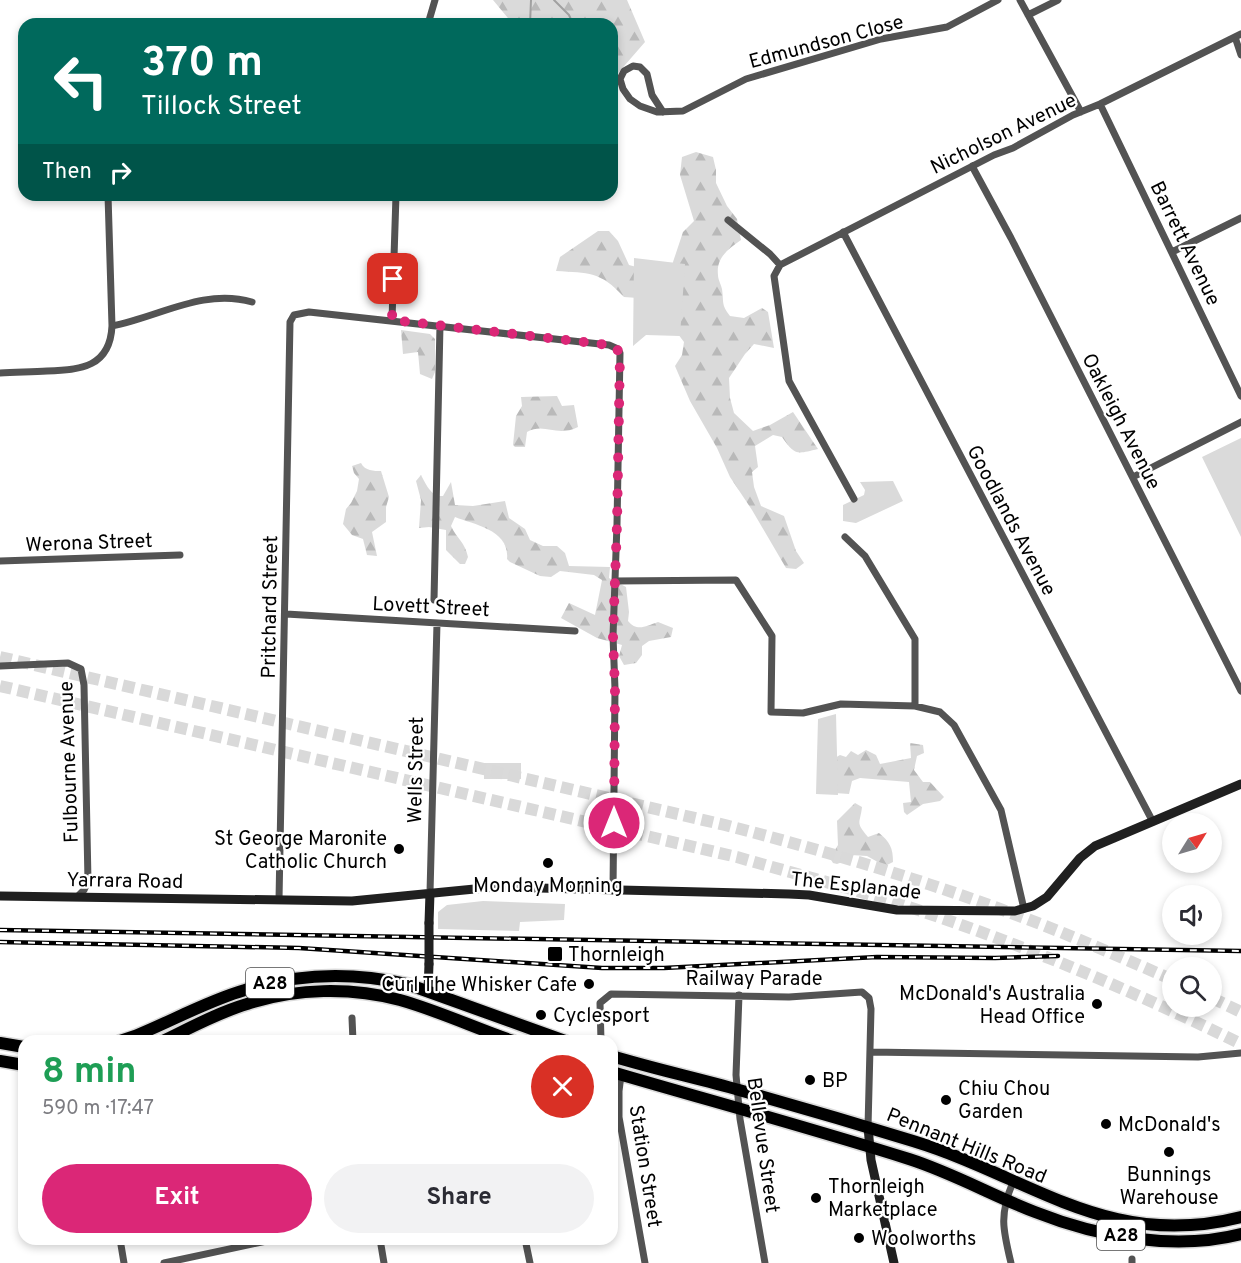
<!DOCTYPE html>
<html lang="en">
<head>
<meta charset="utf-8">
<style>
	:root { --surface:#fff; --page:#f2f2f3; --text:#2b2b33; --muted:#7c7c81; --accent:#db2777 }
	body { margin:0; font-family:Overpass,sans-serif; background:var(--page); color:var(--text); height:100vh; display:flex; flex-direction:column; font-size:22px; white-space:nowrap }
	* { box-sizing:border-box; margin:0 }
	p { font-size:20px; color:var(--muted) }
	.icon { flex:none; width:33px; height:33px; fill:none; stroke:currentColor; stroke-width:2; stroke-linecap:round; stroke-linejoin:round }
	.map { position:relative; flex:1; overflow:hidden }
	.sheet { position:absolute; left:18px; top:1035px; width:600px; height:210px; display:flex; flex-direction:column; background:var(--surface); border-radius:18px; box-shadow:0 3px 9px #0003 }
	.sheet>* { flex:none }
	.banner { position:absolute; left:18px; top:18px; width:600px; height:183px; border-radius:18px; box-shadow:0 3px 9px #0003; background:#00695c; color:#fff; overflow:hidden }
	.needle { width:39px; rotate:53deg }
	.buttons { position:absolute; left:1162px; top:813px; display:grid; gap:12px }
	.buttons a { display:grid; place-items:center; width:60px; height:60px; border-radius:50%; background:var(--surface); box-shadow:0 3px 9px #0003; font-size:30px }
	.pin { position:absolute; display:grid; place-items:center; width:51px; height:51px; color:#fff; margin:-26px; border-radius:12px; box-shadow:0 3px 9px #0006 }
	.me { position:absolute; width:66px; margin:-33px; rotate:0deg; stroke-linejoin:round; filter:drop-shadow(0 0 4px #0008) }
	.turn { display:flex; align-items:center; gap:21px; height:126px; padding:0 24px; font-size:27px }
	.turn .icon { width:78px; height:78px; stroke-width:2.5 }
	.turn b { display:block; font-size:42px; line-height:51px }
	.then { display:flex; align-items:center; height:57px; padding:0 24px; background:#0003; gap:12px; font-size:22px }
	.round { display:grid; place-items:center; flex:none; width:63px; height:63px; border-radius:32px; background:var(--page) }
	.overview { display:flex; align-items:center; justify-content:space-between; height:102px; padding:0 24px }
	h1 { font-size:36px; font-weight:700; line-height:45px; color:#1e9e55 }
	.action { display:flex; gap:12px; margin-top:auto; padding:12px 24px }
	.action a { flex:1; height:69px; border-radius:36px; background:var(--accent); color:#fff; font-size:24px; font-weight:700; line-height:69px; text-align:center }
	.action a+a { background:var(--page); color:var(--text) }
	.map>svg:first-child { display:block }
</style>
</head>
<body>
<div class="map">
<svg width="1241" height="1263" viewBox="0 0 1241 1263">
	<defs>
		<pattern id="forest-firs" width="22" height="20" patternUnits="userSpaceOnUse" patternTransform="scale(1.5)"><rect width="22" height="20" fill="#dadada"/><path d="M5 1l3.5 6h-7zM16 11l3.5 6h-7z" fill="#b9b9b9"/></pattern>
	</defs>
	<rect width="100%" height="100%" fill="#fff"/>
	<path fill="url(#forest-firs)" d="M 493,0 L 627,0 L 645,42 L 612,80 L 612,24 L 513,24 Z
		M 696,152 L 713,157 L 716,170 L 716,183 L 727,206 L 737,219 L 741,240 C 728,249 716,258 718,275 C 718,280 721,284 722,289 C 724,303 721,304 730,316 L 744,318 L 762,308 L 768,312 L 774,348 L 754,344 L 745,354 L 729,378 L 730,398 L 734,413 L 753,431 L 770,425 L 793,412 L 818,449 C 797,454 795,456 782,437 L 773,435 L 755,446 L 758,467 L 752,472 L 754,487 L 761,506 L 784,516 L 796,551 L 804,563 L 796,569 L 786,568 L 752,510 L 730,477 L 717,448 L 690,401 L 675,366 L 682,355 L 684,342 L 675,330 L 638,298 L 624,297 C 600,271 589,273 556,271 L 560,257 L 598,231 L 609,231 L 618,241 L 629,265 L 644,269 L 671,268 L 683,232 L 694,221 L 680,175 L 682,157 Z
		M 401,330 L 430,334 L 435,339 L 435,372 L 432,379 L 420,374 L 418,352 L 403,354 Z
		M 557,396 L 562,406 L 574,405 L 578,427 C 556,438 545,422 527,432 L 525,447 L 515,447 L 513,445 L 516,416 L 522,406 L 521,397 Z
		M 361,463 C 365,471 374,471 381,471 L 389,497 L 386,507 L 386,522 L 372,532 L 377,556 L 367,555 L 363,539 L 352,535 L 343,524 L 346,509 L 351,503 L 357,491 L 359,479 L 354,473 L 352,466 Z
		M 421,475 C 426,484 431,497 443,496 L 451,482 L 455,505 L 473,506 L 505,501 L 509,518 L 525,529 L 530,540 L 543,546 L 557,546 L 565,553 L 569,566 L 610,567 L 609,578 L 626,587 L 629,612 L 628,621 C 637,632 646,626 658,622 L 673,628 L 671,637 L 649,641 L 642,646 L 642,655 L 636,663 L 624,665 L 619,656 L 622,645 L 597,638 L 561,618 L 569,603 L 595,615 L 602,580 L 594,575 L 560,571 L 551,577 L 540,576 L 510,562 L 507,559 C 510,530 475,525 455,517 L 451,526 C 457,539 465,542 468,557 L 465,564 L 460,564 L 446,550 L 446,530 L 429,527 L 419,528 L 421,500 L 416,481 Z
		M 910,743 L 923,745 L 924,753 L 917,756 L 914,770 L 923,782 L 930,782 L 944,797 L 940,801 L 923,804 L 907,815 L 904,812 L 903,803 L 911,802 L 909,782 L 860,778 L 852,781 L 849,794 L 821,792 L 833,759 L 840,755 L 846,757 L 851,751 L 858,755 L 866,750 L 876,755 L 880,764 L 911,758 Z
		M 855,803 L 862,807 C 860,825 855,821 868,837 L 879,833 C 890,842 893,848 893,862 L 885,866 L 867,856 L 851,855 L 845,861 L 837,864 L 833,863 L 830,858 L 838,845 L 837,821 Z"/>
	<path fill="#dadada" d="M 634,258 L 685,264 L 680,336 L 646,335 L 633,346 Z
		M 1241,438 L 1241,537 L 1202,457 Z
		M 893,481 L 903,501 L 856,523 L 843,521 L 843,505 L 864,495 L 865,490 L 860,482 Z
		M 836,714 L 838,795 L 816,794 L 818,719 Z
		M 484,763 L 521,763 L 521,779 L 484,779 Z
		M 483,901 L 565,904 L 564,920 L 520,922 L 519,931 L 438,929 L 438,912 L 447,905 Z"/>
	<g fill="none" stroke-linecap="round" stroke-linejoin="round">
		<path stroke="#a1a1a1" stroke-width="2" d="M 554,0 L 569,15 L 573,24
			M 530,24 L 531,0"/>
		<path stroke="#d9d9d9" stroke-width="12" stroke-dasharray="12 6" stroke-linecap="butt" d="M 0,657 L 725,825 C 818,849 910,876 1000,909 C 1059,930 1116,955 1173,980
			M 0,686 L 737,857 C 792,873 848,887 903,905 C 1019,943 1132,990 1241,1044
			M 1212,998 L 1241,1012"/>
		<defs>
			<path id="highway" d="M 120,1041 L 135,1036 C 172,1021 207,1001 245,990 C 298,973 353,972 407,984 L 565,1041
				M 163,1041 C 190,1028 217,1013 247,1004 C 296,988 351,987 400,1000 C 439,1011 475,1028 513,1041
				M 0,1043 L 24,1047
				M 612,1056 C 654,1069 697,1078 739,1090 C 797,1106 855,1123 913,1141 C 1031,1177 1108,1251 1241,1217
				M 0,1061 L 24,1065
				M 612,1072 C 711,1101 811,1128 909,1159 C 953,1173 993,1196 1035,1212 C 1098,1237 1175,1251 1241,1234"/>
		</defs>
		<use href="#highway" stroke="#dbdbdb" stroke-width="15"/>
		<path stroke="#535353" stroke-width="7" d="M 1020,0 L 1081,112
			M 1028,15 L 1058,0
			M 428,24 L 435,0
			M 1235,37 L 1241,55
			M 1100,104 L 1241,396
			M 663,112 L 652,95 L 647,74 L 640,67 L 633,66 L 624,71 L 620,79 L 623,89 L 630,99 L 640,106 L 657,112 L 683,111 L 746,79 L 881,39 L 947,27 L 998,0
			M 972,166 L 1011,238 L 1241,691
			M 728,220 L 770,254 L 780,265
			M 843,232 L 1153,822
			M 1172,252 L 1241,218
			M 392,320 L 396,195
			M 112,326 C 159,317 203,288 252,302
			M 0,373 C 16,372 32,372 47,371 C 81,370 110,367 112,326 L 108,195
			M 1133,477 L 1241,422
			M 854,499 L 789,381 L 774,276 L 780,265 L 994,155 L 1013,148 L 1073,115 L 1100,104 L 1241,34
			M 845,537 L 865,556 L 915,639 L 915,706
			M 0,561 L 180,555
			M 615,581 L 736,580 L 772,636 L 771,712 L 803,713 L 841,704 L 915,706 L 940,712 L 954,725 L 1001,810 L 1024,909
			M 434,600 L 440,325
			M 286,614 L 575,631
			M 0,666 L 68,663 L 81,669 L 84,685 L 88,881 L 84,890 L 77,897
			M 430,893 L 437,623
			M 279,900 L 290,322 L 294,315 L 309,312 L 609,345 L 618,349 L 620,353 L 617,524 L 613,636 L 615,689 L 613,891
			M 739,995 L 736,1075 L 740,1119 L 765,1263
			M 352,1018 L 353,1041
			M 601,1041 L 600,1003 L 611,994 L 789,997 L 862,992 L 869,998 L 871,1009 L 868,1127
			M 870,1052 L 1198,1057 L 1241,1053
			M 621,1075 L 619,1091 L 619,1117 L 645,1263
			M 120,1239 L 124,1263
			M 380,1239 L 384,1263
			M 525,1239 L 530,1263
			M 1132,1259 L 1132,1263
			M 164,1263 L 276,1239
			M 1011,1263 C 1003,1230 999,1215 1013,1182"/>
		<path stroke="#202020" stroke-width="9" d="M 0,896 L 352,901 L 495,887 L 789,894 L 809,895 L 897,910 L 1015,911 L 1033,906 L 1047,897 L 1080,858 L 1095,846 L 1241,784
			M 429,923 L 430,893
			M 428,991 L 429,964
			M 868,1127 L 871,1160 L 894,1263"/>
		<use href="#highway" stroke="#000" stroke-width="12"/>
		<defs>
			<path id="rail" d="M 0,930 L 1241,951
				M 0,942 L 299,948 L 602,968 L 664,968 L 877,957 L 995,958 L 1058,956"/>
		</defs>
		<use href="#rail" stroke="#000" stroke-width="4.5"/>
		<use href="#rail" stroke="#fff" stroke-width="2" stroke-dasharray="7" stroke-linecap="butt"/>
		<path stroke="#202020" stroke-width="9" d="M 429,964 L 429,923"/>
	</g>
	<g fill="none" stroke-linecap="round" stroke-linejoin="round">
		<path stroke="#db2777" stroke-width="10" stroke-dasharray="0 18" d="M 393,279 L 392,320 L 609,345 L 615,347 L 620,353 L 617,524 L 613,636 L 615,689 L 614,823"/>
	</g>
	<g fill="#000" stroke="#fff" stroke-width="2">
		<circle cx="399" cy="849" r="6"/>
		<circle cx="548" cy="863" r="6"/>
		<rect x="547" y="946" width="16" height="16" rx="3"/>
		<circle cx="589" cy="984" r="6"/>
		<circle cx="1097" cy="1004" r="6"/>
		<circle cx="541" cy="1015" r="6"/>
		<circle cx="810" cy="1080" r="6"/>
		<circle cx="946" cy="1100" r="6"/>
		<circle cx="1106" cy="1124" r="6"/>
		<circle cx="1169" cy="1152" r="6"/>
		<circle cx="816" cy="1198" r="6"/>
		<circle cx="859" cy="1238" r="6"/>
	</g>
	<g text-anchor="middle" stroke-width="4.5" stroke-linejoin="round" paint-order="stroke">
		<g fill="#fff" stroke="#4c4c4c" stroke-width="1.5">
			<rect x="246" y="968" width="48" height="30" rx="4.5"/>
			<rect x="1097" y="1220" width="48" height="30" rx="4.5"/>
		</g>
		<g font-size="18" font-weight="bold" fill="#000">
			<text x="270" y="989">A28</text>
			<text x="1121" y="1241">A28</text>
		</g>
		<g font-size="20" fill="#000" stroke="#fff">
			<text transform="translate(826 41) rotate(-15)" y="7">Edmundson Close</text>
			<text transform="translate(1003 133) rotate(-26)" y="7">Nicholson Avenue</text>
			<text transform="translate(1186 243) rotate(64)" y="7">Barrett Avenue</text>
			<text transform="translate(1122 421) rotate(63)" y="7">Oakleigh Avenue</text>
			<text transform="translate(1012 520) rotate(62)" y="7">Goodlands Avenue</text>
			<text transform="translate(89 542) rotate(-2)" y="7">Werona Street</text>
			<text transform="translate(431 606) rotate(3)" y="7">Lovett Street</text>
			<text transform="translate(269 607) rotate(-89)" y="7">Pritchard Street</text>
			<text transform="translate(68 762) rotate(-92)" y="7">Fulbourne Avenue</text>
			<text transform="translate(415 770) rotate(-89)" y="7">Wells Street</text>
			<text transform="translate(125 880) rotate(1)" y="7">Yarrara Road</text>
			<text transform="translate(856 885) rotate(6)" y="7">The Esplanade</text>
			<text x="754" y="985">Railway Parade</text>
			<text transform="translate(764 1145) rotate(82)" y="7">Bellevue Street</text>
			<text transform="translate(967 1145) rotate(22)" y="7">Pennant Hills Road</text>
			<text transform="translate(646 1166) rotate(81)" y="7">Station Street</text>
		</g>
		<g font-size="20" fill="#000" stroke="#fff" text-anchor="start">
			<text x="387" y="845" text-anchor="end">St George Maronite<tspan x="387" dy="23">Catholic Church</tspan></text>
			<text x="548" y="892" text-anchor="middle">Monday Morning</text>
			<text x="568" y="961">Thornleigh</text>
			<text x="577" y="991" text-anchor="end">Curl The Whisker Cafe</text>
			<text x="1085" y="1000" text-anchor="end">McDonald's Australia<tspan x="1085" dy="23">Head Office</tspan></text>
			<text x="553" y="1022">Cyclesport</text>
			<text x="822" y="1087">BP</text>
			<text x="958" y="1095">Chiu Chou<tspan x="958" dy="23">Garden</tspan></text>
			<text x="1118" y="1131">McDonald's</text>
			<text x="1169" y="1181" text-anchor="middle">Bunnings<tspan x="1169" dy="23">Warehouse</tspan></text>
			<text x="828" y="1193">Thornleigh<tspan x="828" dy="23">Marketplace</tspan></text>
			<text x="871" y="1245">Woolworths</text>
		</g>
	</g>
</svg>
<div class="buttons">
<a><svg class="needle" viewBox="-14 -14 28 28"><path d="M0-13l5 13h-10z" fill="#e53935"/><path d="M0 13l5-13h-10z" fill="#7c7c81"/></svg></a>
<a><svg class="icon" aria-label="sound" viewBox="0 0 24 24"><path d="M4 9h4l5-4v14l-5-4H4zM17 9q2 3 0 6"/></svg></a>
<a><svg class="icon" aria-label="search" viewBox="0 0 24 24"><circle cx="10" cy="10" r="6"/><path d="M15 15l6 6"/></svg></a>
</div>
<div class="pin" style="left:393px;top:279px;background:#d93025"><svg class="icon" aria-label="arrive" viewBox="0 0 24 24"><path d="M6 21V4h12l-3 4 3 4H6"/></svg></div>
<svg class="me" style="left:614px;top:823px" viewBox="-20 -20 40 40"><circle r="17" fill="#db2777" stroke="#fff" stroke-width="3"/><path d="M0-11L8 9 0 5-8 9z" fill="#fff"/></svg>
<div class="banner">
<div class="turn"><svg class="icon" aria-label="left" viewBox="0 0 24 24"><path d="M17 20v-9H6M10 6l-5 5 5 5"/></svg><div><b>370 m</b>Tillock Street</div></div>
<div class="then">Then<svg class="icon" aria-label="right" viewBox="0 0 24 24"><path d="M7 20v-9h11M14 6l5 5-5 5"/></svg></div>
</div>
<section class="sheet">
<div class="overview"><div><h1>8 min</h1><p>590 m · 17:47</p></div><a class="round" style="background:#d93025;color:#fff"><svg class="icon" aria-label="close" viewBox="0 0 24 24"><path d="M6 6l12 12M18 6L6 18"/></svg></a></div>
<div class="action"><a>Exit</a><a>Share</a></div>
</section>
</div>
</body>
</html>
